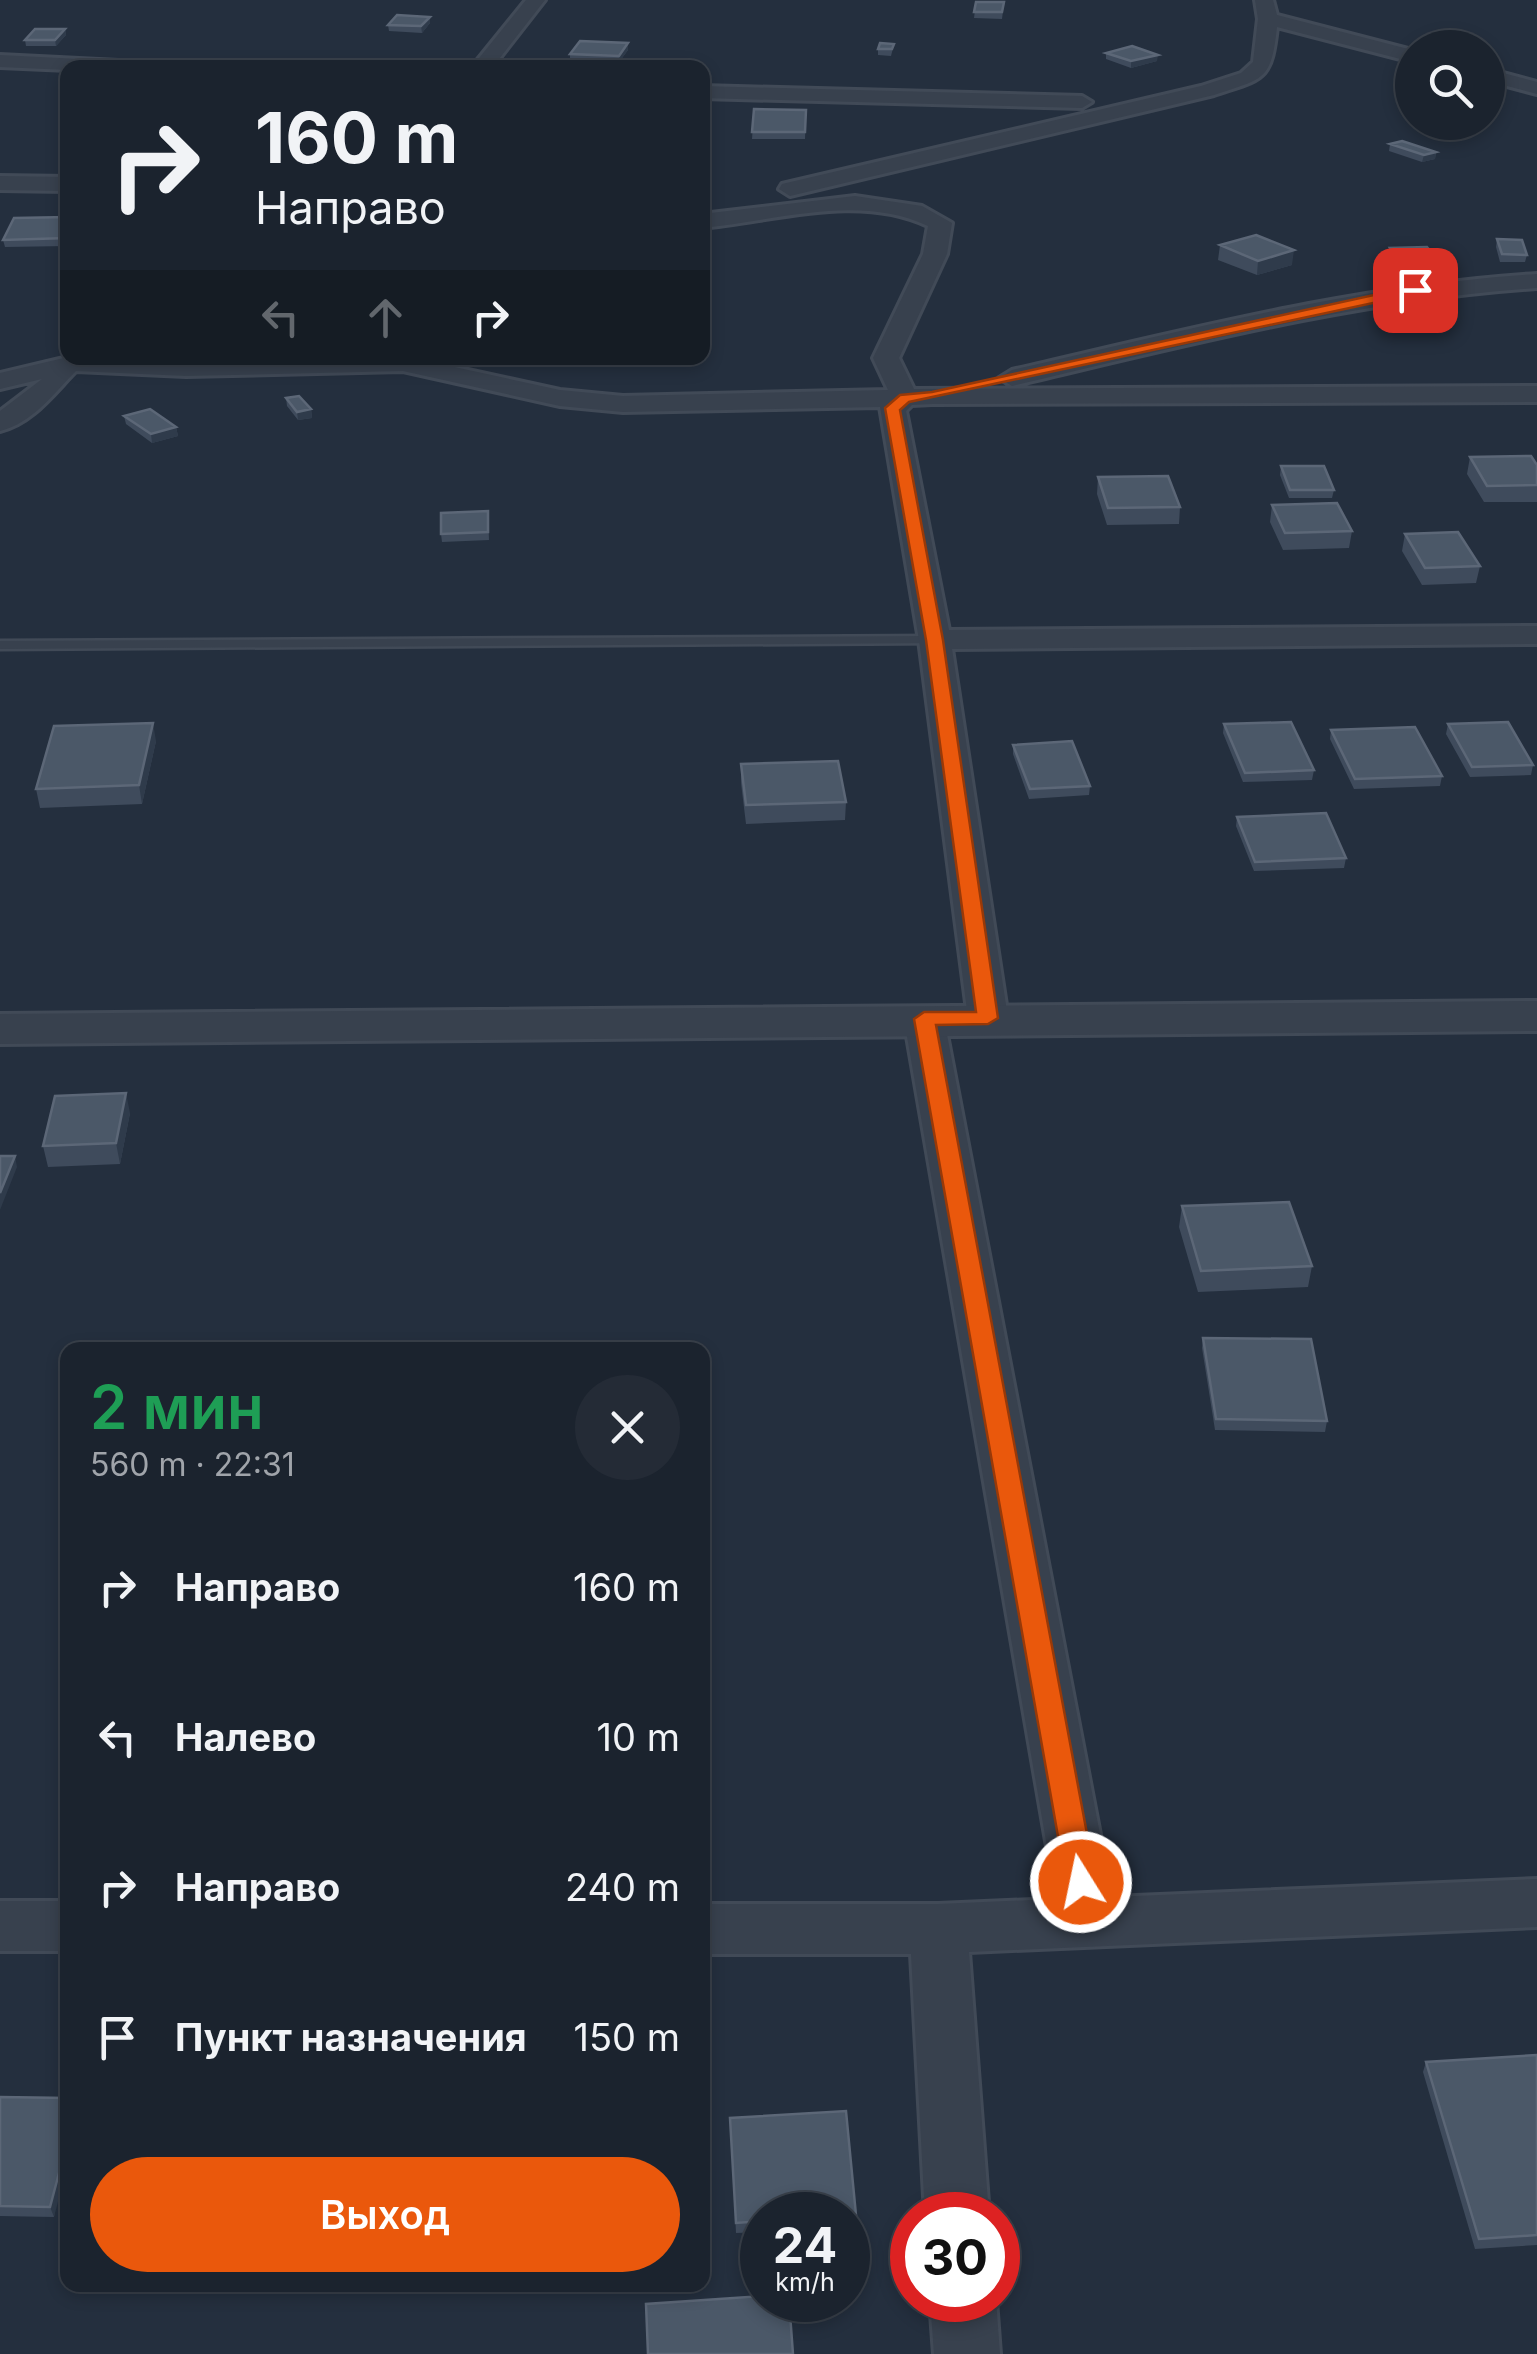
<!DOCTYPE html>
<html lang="ru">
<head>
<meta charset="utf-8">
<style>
	:root { --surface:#1b232e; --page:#242b36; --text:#f1f3f6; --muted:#a0a4aa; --line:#39404a; --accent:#ea580c }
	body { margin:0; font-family:Inter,sans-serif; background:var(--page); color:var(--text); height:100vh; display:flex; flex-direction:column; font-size:38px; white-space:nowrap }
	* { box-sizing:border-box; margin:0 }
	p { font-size:32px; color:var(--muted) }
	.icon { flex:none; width:55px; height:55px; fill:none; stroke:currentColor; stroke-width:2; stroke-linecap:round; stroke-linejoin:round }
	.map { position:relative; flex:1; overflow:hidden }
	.drawer { position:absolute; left:60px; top:1342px; width:650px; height:950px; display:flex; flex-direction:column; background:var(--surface); border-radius:20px; box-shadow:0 5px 15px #0003,0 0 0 2px var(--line) }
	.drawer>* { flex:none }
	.banner { position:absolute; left:60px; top:60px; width:650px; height:305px; border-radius:20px; box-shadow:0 5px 15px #0003,0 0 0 2px var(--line); background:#1b232e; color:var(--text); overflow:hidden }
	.controls { position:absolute; left:1395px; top:30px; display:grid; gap:20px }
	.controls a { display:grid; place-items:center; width:110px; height:110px; border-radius:50%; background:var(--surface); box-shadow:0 5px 15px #0003,0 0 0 2px var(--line); font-size:50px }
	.speed { position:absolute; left:740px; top:2192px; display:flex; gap:20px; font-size:50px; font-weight:700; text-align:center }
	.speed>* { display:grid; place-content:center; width:130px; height:130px; border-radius:50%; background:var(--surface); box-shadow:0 5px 15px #0003,0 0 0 2px var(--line); line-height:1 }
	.speed small { font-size:25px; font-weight:400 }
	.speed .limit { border:15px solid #d22; background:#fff; color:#111 }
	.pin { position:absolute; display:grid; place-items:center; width:85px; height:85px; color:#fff; margin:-42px; border-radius:20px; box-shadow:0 5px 15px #0006 }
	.me { position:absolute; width:110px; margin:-55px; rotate:350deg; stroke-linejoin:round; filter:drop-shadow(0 0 8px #0008) }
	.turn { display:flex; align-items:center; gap:35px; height:210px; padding:0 30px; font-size:45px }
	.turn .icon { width:130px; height:130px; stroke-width:2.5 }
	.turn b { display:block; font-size:70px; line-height:85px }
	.lanes { display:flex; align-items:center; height:95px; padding:0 30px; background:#0003; justify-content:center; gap:50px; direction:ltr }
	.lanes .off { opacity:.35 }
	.round { display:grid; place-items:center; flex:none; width:105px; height:105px; border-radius:52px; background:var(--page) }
	.head { display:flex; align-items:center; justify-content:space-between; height:170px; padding:0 30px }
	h1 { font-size:60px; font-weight:600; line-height:75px; color:#1e9e55 }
	.cta { display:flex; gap:20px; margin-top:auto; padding:20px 30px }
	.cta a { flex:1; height:115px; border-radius:60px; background:var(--accent); color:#fff; font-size:40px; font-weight:600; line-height:115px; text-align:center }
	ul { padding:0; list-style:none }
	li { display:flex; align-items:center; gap:30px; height:150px; padding:0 30px }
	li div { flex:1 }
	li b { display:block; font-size:38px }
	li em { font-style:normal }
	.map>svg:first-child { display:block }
</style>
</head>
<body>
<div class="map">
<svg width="1537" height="2354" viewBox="0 0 1537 2354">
	<rect width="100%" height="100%" fill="#242f3e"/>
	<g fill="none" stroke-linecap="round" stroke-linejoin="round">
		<defs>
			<path id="service" d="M 935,636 L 942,640 L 940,643 L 0,649 L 0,641 Z"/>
			<path id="minor" d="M 526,0 L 545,0 L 492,68 L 471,68 Z
				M 1255,0 L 1273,0 L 1277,15 L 1412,50 L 1412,62 L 1277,27 C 1271,82 1264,78 1214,95 L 790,196 L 779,189 L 782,184 L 1201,86 L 1241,73 L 1253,62 L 1258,19 Z
				M 0,55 L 139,62 L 149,68 L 68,70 L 0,67 Z
				M 1488,69 L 1537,82 L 1537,94 L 1488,81 Z
				M 702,86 L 1082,96 L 1092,102 L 1082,108 L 702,98 Z
				M 0,176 L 68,177 L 68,191 L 0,190 Z
				M 855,196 L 922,206 L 952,223 L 947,254 L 899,358 L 914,389 L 1537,386 L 1537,402 L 932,404 L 912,405 L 906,411 L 949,630 L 1537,626 L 1537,644 L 952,649 L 1008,1018 L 1002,1026 L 988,1030 L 974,1026 L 968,1018 L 919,640 L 880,407 L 623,412 L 560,406 L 403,371 L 186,376 L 76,371 C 54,393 33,423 0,431 L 0,411 L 42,379 L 0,389 L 0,373 L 68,357 L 413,358 L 560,390 L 623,396 L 888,390 L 873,358 L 923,254 L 928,226 C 858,193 776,221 702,228 L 702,214 Z
				M 1537,274 L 1537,288 C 1358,300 1186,345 1012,386 L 999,378 L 1012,370 C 1186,330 1358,285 1537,274 Z
				M 924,1007 L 938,1011 L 944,1019 L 1112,1897 L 1537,1879 L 1537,1927 L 969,1952 L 989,2215 L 925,2215 L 911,1954 L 702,1954 L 702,1904 L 938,1904 L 1056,1899 L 904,1019 L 910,1011 Z
				M 0,1901 L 68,1901 L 68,1951 L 0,1951 Z
				M 930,2300 L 996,2300 L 1000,2354 L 934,2354 Z"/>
			<path id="tertiary" d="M 1537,1001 L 1537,1031 L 0,1044 L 0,1014 Z"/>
		</defs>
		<use href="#service" stroke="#414a57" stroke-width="5"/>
		<use href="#minor" stroke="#414a57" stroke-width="6"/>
		<use href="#tertiary" stroke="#414a57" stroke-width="6"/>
		<use href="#service" fill="#38414e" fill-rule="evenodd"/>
		<use href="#minor" fill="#38414e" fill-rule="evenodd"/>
		<use href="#tertiary" fill="#38414e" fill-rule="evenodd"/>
	</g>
	<path fill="#3f4b5c" d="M 976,2 L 1004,2 L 1002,19 L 974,18 Z
		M 430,17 L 430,23 L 422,33 L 389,31 L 388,25 Z
		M 65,29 L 66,35 L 56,46 L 26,46 L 25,40 Z
		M 628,43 L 628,50 L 619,62 L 570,60 L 570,54 Z
		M 894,44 L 891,56 L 878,55 L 878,49 Z
		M 1106,53 L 1157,61 L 1131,68 L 1106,59 Z
		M 754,109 L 806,110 L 805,139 L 752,139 Z
		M 1390,144 L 1436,152 L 1435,159 L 1422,162 L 1389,151 Z
		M 68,217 L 68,246 L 5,247 L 3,240 Z
		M 1497,239 L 1527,255 L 1525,262 L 1500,262 L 1496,247 Z
		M 1220,245 L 1292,265 L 1257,275 L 1218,260 Z
		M 1390,248 L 1435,257 L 1433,264 L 1396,265 L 1389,256 Z
		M 286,398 L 311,409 L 312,418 L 298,420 L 287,406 Z
		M 124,416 L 176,427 L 178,436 L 152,443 L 126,424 Z
		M 1470,457 L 1537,465 L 1537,502 L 1484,502 L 1467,474 Z
		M 1281,466 L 1334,490 L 1332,498 L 1289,498 L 1280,475 Z
		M 1098,477 L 1180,507 L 1179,524 L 1107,525 L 1097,494 Z
		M 1272,505 L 1352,531 L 1349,548 L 1283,550 L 1270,522 Z
		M 488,511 L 489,540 L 442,542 L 441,534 Z
		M 1405,534 L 1480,566 L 1476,583 L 1422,585 L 1402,551 Z
		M 1224,724 L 1314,770 L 1312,780 L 1243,782 L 1223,733 Z
		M 1448,724 L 1533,765 L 1531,775 L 1470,777 L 1446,734 Z
		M 1331,730 L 1442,776 L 1440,786 L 1354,789 L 1330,739 Z
		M 156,741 L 142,804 L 40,808 L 36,789 Z
		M 1013,745 L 1090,786 L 1089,795 L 1029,799 L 1013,754 Z
		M 741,764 L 846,802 L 845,820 L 746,824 L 741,783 Z
		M 1237,817 L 1346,858 L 1344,868 L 1254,871 L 1236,826 Z
		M 130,1113 L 120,1164 L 48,1167 L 43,1146 Z
		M 1182,1206 L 1312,1266 L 1308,1287 L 1198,1292 L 1179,1227 Z
		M 1203,1338 L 1327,1421 L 1325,1432 L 1215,1430 L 1202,1348 Z
		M 1537,2055 L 1537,2245 L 1475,2249 L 1423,2072 L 1426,2062 Z
		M 0,2097 L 68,2098 L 54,2217 L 0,2216 Z
		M 730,2118 L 856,2215 L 856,2225 L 848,2226 L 848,2215 L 762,2215 L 762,2232 L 736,2233 Z"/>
	<path fill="#2f3b4b" d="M 430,17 L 430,23 L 422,33 L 421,26 Z
		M 65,29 L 66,35 L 56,46 L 55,40 Z
		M 628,43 L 628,50 L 619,62 L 619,56 Z
		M 1158,55 L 1157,61 L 1131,68 L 1131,61 Z
		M 1436,152 L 1435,159 L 1422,162 L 1424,155 Z
		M 1294,250 L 1292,265 L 1257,275 L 1258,261 Z
		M 311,409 L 312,418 L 298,420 L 297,412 Z
		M 176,427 L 178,436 L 152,443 L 151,434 Z
		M 153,723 L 156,741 L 142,804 L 139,785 Z
		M 126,1093 L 130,1113 L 120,1164 L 116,1143 Z
		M 15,1156 L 17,1167 L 0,1210 L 0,1193 Z
		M 68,2139 L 68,2163 L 54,2217 L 50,2207 Z"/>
	<path fill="#4b5868" stroke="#5c6777" stroke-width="2.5" d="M 976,2 L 1004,2 L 1002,12 L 974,12 Z
		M 397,15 L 430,17 L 421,26 L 388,25 Z
		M 35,29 L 65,29 L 55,40 L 25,40 Z
		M 580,41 L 628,43 L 619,56 L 570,54 Z
		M 880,43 L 894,44 L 892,49 L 878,49 Z
		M 1132,46 L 1158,55 L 1131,61 L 1106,53 Z
		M 754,109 L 806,110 L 805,132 L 752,132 Z
		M 1402,141 L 1436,152 L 1424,155 L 1390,144 Z
		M 68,217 L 67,238 L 3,240 L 14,218 Z
		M 1256,235 L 1294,250 L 1258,261 L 1220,245 Z
		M 1497,239 L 1522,240 L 1527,255 L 1502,254 Z
		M 1427,247 L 1435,257 L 1397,258 L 1390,248 Z
		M 299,396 L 311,409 L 297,412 L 286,398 Z
		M 150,409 L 176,427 L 151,434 L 124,416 Z
		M 1531,456 L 1537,465 L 1537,485 L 1487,486 L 1470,457 Z
		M 1281,466 L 1324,466 L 1334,490 L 1290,490 Z
		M 1168,476 L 1180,507 L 1108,508 L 1098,477 Z
		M 1337,503 L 1352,531 L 1285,533 L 1272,505 Z
		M 488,511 L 488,532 L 441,534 L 441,513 Z
		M 1458,532 L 1480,566 L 1425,568 L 1405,534 Z
		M 1291,722 L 1314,770 L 1245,773 L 1224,724 Z
		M 1508,722 L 1533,765 L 1472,767 L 1448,724 Z
		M 153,723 L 139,785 L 36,789 L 54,726 Z
		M 1415,727 L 1442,776 L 1355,779 L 1331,730 Z
		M 1072,741 L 1090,786 L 1030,789 L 1013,745 Z
		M 838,761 L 846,802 L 746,805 L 741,764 Z
		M 1326,813 L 1346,858 L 1255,862 L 1237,817 Z
		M 126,1093 L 116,1143 L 43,1146 L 55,1096 Z
		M 0,1156 L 15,1156 L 0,1193 Z
		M 1289,1202 L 1312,1266 L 1201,1271 L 1182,1206 Z
		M 1203,1338 L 1311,1339 L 1327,1421 L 1216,1419 Z
		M 1537,2055 L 1537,2235 L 1479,2239 L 1426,2062 Z
		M 0,2097 L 68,2098 L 68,2139 L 50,2207 L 0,2206 Z
		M 846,2111 L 856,2215 L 762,2215 L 762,2221 L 736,2223 L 730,2118 Z
		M 762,2296 L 762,2300 L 789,2300 L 793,2354 L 648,2354 L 646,2304 Z"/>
	<path fill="#ea580c" stroke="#983908" stroke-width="2.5" d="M 1415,286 L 1422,290 L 1420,293 L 909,402 L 900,410 L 943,640 L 998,1018 L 988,1024 L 936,1025 L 1096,1882 L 1092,1891 L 1081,1895 L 1070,1891 L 1066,1882 L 914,1019 L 924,1012 L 976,1012 L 926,640 L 885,408 L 900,395 L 932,392 Z"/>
</svg>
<div class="controls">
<a><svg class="icon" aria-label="search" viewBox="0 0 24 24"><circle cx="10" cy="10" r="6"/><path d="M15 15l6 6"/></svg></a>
</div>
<div class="speed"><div>24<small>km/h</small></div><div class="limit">30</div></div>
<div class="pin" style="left:1415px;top:290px;background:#d93025"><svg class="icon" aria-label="arrive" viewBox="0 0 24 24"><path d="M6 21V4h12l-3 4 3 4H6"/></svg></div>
<svg class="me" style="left:1081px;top:1882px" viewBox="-20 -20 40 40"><circle r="17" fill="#ea580c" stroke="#fff" stroke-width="3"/><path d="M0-11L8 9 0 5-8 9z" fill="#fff"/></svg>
<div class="banner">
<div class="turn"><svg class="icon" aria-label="right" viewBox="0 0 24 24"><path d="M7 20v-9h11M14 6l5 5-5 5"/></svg><div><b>160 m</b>Направо</div></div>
<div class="lanes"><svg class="icon off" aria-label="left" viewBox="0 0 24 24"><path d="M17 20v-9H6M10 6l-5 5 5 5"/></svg><svg class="icon off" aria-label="ahead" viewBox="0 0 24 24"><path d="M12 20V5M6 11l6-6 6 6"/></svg><svg class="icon" aria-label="right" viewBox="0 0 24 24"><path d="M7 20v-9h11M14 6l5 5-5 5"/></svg></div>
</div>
<section class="drawer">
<div class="head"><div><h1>2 мин</h1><p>560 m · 22:31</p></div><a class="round"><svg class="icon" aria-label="close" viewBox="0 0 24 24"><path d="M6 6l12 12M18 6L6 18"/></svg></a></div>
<ul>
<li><svg class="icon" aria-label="right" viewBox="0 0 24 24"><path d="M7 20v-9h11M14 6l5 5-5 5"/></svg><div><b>Направо</b></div><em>160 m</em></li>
<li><svg class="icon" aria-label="left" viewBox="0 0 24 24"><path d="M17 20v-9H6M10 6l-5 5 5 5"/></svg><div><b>Налево</b></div><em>10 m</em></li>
<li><svg class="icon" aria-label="right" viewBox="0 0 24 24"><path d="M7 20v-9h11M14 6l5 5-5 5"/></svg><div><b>Направо</b></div><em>240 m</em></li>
<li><svg class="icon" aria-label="arrive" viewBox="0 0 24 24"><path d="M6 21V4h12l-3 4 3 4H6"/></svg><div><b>Пункт назначения</b></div><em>150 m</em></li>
</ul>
<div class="cta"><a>Выход</a></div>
</section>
</div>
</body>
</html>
